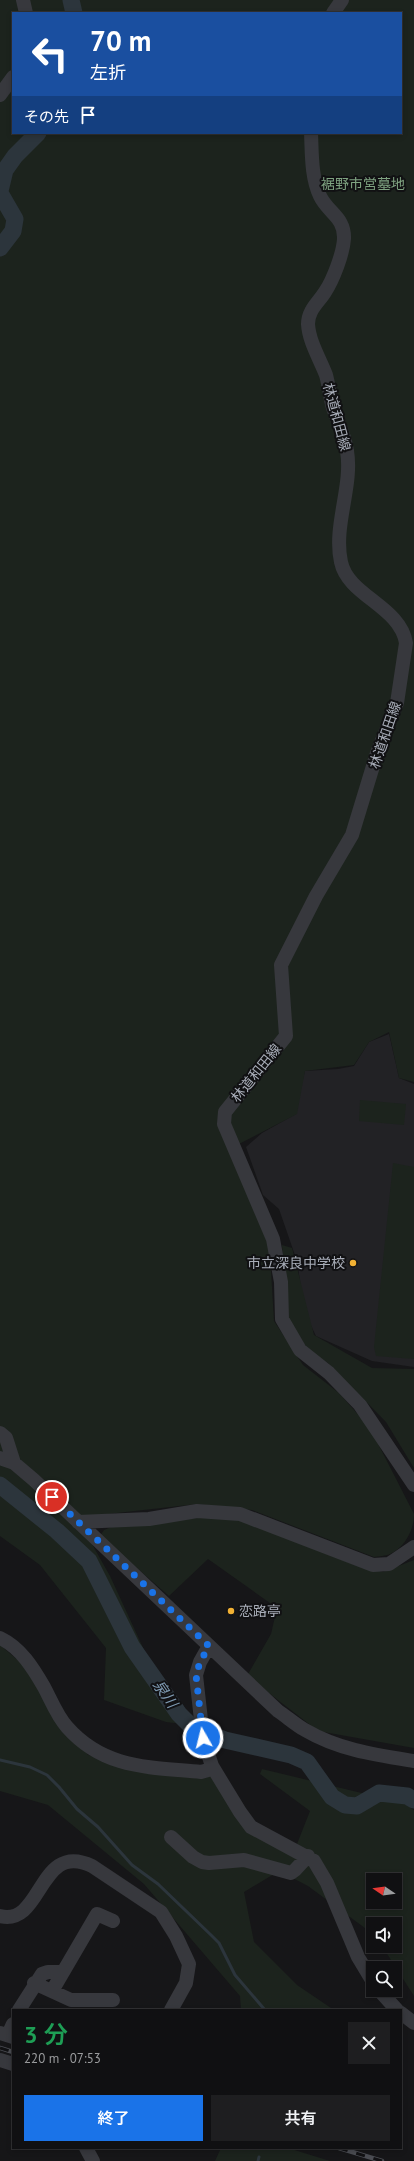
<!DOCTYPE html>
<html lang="ja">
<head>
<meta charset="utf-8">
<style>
	:root { --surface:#101012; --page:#1e1e20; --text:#f1f3f6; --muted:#9c9d9f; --line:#303032; --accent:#1a73e8 }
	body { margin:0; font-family:"PT Sans","Noto Sans JP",sans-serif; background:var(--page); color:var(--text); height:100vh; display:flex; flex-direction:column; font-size:15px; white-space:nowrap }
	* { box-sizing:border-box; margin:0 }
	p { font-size:13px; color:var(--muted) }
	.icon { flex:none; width:22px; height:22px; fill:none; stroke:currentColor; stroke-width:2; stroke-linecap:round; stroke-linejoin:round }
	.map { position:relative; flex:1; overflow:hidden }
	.panel { position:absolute; left:12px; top:2009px; width:390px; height:140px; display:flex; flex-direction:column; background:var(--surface); border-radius:0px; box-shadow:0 2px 6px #0003,0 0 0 1px var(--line) }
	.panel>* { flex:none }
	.hud { position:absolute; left:12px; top:12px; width:390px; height:122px; border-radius:0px; box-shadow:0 2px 6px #0003,0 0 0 1px var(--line); background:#1a4fa0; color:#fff; overflow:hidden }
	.needle { width:26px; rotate:283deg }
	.controls { position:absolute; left:366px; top:1873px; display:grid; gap:8px }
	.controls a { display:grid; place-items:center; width:36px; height:36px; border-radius:0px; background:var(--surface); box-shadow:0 2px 6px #0003,0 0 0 1px var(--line); font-size:20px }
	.pin { position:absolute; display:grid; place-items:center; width:34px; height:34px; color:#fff; margin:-17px; border:2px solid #fff; border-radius:50%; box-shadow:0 1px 4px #0007 }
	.me { position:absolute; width:44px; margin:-22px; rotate:352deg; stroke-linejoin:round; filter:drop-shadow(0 0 3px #0008) }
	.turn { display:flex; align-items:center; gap:14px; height:84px; padding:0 12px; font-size:18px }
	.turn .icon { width:52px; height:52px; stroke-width:2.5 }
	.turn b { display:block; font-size:28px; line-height:34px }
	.then { display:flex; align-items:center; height:38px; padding:0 12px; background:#0003; gap:8px; font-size:15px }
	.round { display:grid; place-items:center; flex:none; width:42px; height:42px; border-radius:0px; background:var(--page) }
	.overview { display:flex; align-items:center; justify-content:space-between; height:68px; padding:0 12px }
	h1 { font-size:24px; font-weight:600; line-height:30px; color:#1e9e55 }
	.action { display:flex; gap:8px; margin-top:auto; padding:8px 12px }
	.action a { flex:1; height:46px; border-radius:0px; background:var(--accent); color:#fff; font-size:16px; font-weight:600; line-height:46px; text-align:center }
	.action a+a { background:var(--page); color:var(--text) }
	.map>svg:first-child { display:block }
</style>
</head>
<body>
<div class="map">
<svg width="414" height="2161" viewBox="0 0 414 2161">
	<rect width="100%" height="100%" fill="#161618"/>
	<path fill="#222225" d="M 389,1034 L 399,1078 L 414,1084 L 414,1367 L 372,1361 L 316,1336 L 305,1313 L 297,1261 L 279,1209 L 263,1195 L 246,1147 L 262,1133 L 296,1114 L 298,1099 L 305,1071 L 338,1069 L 354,1066 L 369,1042 Z"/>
	<path fill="#1c231d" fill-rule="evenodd" d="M 0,0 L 414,0 L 414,1082 L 399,1078 L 389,1032 L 369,1042 L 354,1065 L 305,1071 L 297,1114 L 233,1147 L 269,1237 L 274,1321 L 303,1365 L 339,1393 L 370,1428 L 414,1514 C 414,1530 405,1547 390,1554 C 386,1556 379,1556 374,1557 L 252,1510 L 197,1504 L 90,1516 L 88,1537 L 110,1576 L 145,1652 L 185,1708 L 191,1725 L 166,1722 L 104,1700 L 106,1648 L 40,1565 L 0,1536 ZM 13,13 L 401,13 L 401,133 L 13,133 Z
		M 360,1100 L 406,1104 L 404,1125 L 359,1121 Z
		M 393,1163 L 414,1167 L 414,1359 L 376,1356 L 374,1347 Z
		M 282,1245 L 292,1248 L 314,1335 L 372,1368 L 414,1369 L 414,1468 L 386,1422 L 328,1363 L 308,1350 L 289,1321 Z
		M 208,1517 L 242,1520 L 355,1565 L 383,1572 L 414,1560 L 414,1748 L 318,1731 L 247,1676 L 271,1634 L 277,1608 L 208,1559 L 169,1596 L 100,1536 L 104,1530 L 114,1526 Z
		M 0,1645 L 27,1668 L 88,1755 L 208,1770 L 253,1828 L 295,1849 L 310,1811 L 260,1774 L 262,1769 L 403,1803 L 414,1810 L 414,1996 L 382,1946 L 395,1946 L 395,1924 L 373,1924 L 373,1934 L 308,1886 L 279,1871 L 244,1892 L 254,1942 L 297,1985 L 334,2010 L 241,2010 L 240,1996 L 144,1884 L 48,1805 L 0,1791 ZM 373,1880 L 395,1880 L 395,1902 L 373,1902 Z
		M 221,2148 L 288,2148 L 330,2161 L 215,2161 Z"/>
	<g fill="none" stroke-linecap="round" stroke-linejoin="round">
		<path stroke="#2c353c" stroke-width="3" d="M 0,1760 L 30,1767 L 47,1775 L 59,1787 L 77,1809 L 98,1827 L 132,1865 L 158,1884 L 211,1935 L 219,1943 L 235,1975 L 265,2010
			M 258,2161 L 259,2157"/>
		<path stroke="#2c353c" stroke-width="17" d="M 71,0 L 74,13
			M 0,191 L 5,170 L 15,156 L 38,133
			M 0,193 L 15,219 L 13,231 L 0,248
			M 0,1485 L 57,1531 L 89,1561 L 132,1647 L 179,1714 L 190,1725 L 225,1740 L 291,1755 L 307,1762 L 332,1797 L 345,1805 L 357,1806 L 379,1793 L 407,1796 L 414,1800"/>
		<path stroke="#37383d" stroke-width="14" d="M 23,0 L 26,13
			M 333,13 L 342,0
			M 0,95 L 13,77
			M 311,133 C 312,153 311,177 320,196 C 328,213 345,217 344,239 C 343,254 333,280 325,292 C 318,303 308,310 308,324 C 309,342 320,359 326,375 C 329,386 330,397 333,408 C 338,422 345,435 347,451 C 353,486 333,526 341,562 C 348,596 400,606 406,643 L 397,703 L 377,753 L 352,835 L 316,896 L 281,965 L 286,1036 L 225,1112 L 224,1124 L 273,1239 L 281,1282 L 282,1319 L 300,1350 L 329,1373 L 360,1405 L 414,1485
			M 0,1433 L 6,1438 L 14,1463
			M 0,1458 L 14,1463 L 34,1480 L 278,1711 C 287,1717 296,1725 305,1730 C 339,1750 376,1755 414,1761
			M 78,1522 L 149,1519 L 197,1511 L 240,1514 L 373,1565 L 389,1564 L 414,1547
			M 0,1638 C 21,1648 33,1668 44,1687 C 51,1700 57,1716 67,1727 C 104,1769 149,1767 201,1772 L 208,1770 L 212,1766
			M 209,1646 L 200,1662 L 196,1675 L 203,1738 L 212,1766 L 240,1812 L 251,1827 L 314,1861 L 327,1883 L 358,1957 L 373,1982
			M 171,1837 L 193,1857 L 202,1862 L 209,1863 L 244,1860 L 291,1873 L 295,1870 L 308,1856
			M 0,1916 C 43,1927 38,1840 92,1866 L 161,1912 L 176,1936 L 189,1964 L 186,1983 L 171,2010
			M 34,1983 L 71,2000 L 113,2000
			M 379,1990 L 397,2010
			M 52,1991 L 97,1914 L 113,1921
			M 19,2010 L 42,1974 L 48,1972 L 63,1972
			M 401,2013 L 414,2023
			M 0,2033 L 13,2037
			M 8,2035 L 13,2024
			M 0,2060 L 13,2064
			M 86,2148 L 93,2161"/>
		<defs>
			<path id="rail" d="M 0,2048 L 13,2052
				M 339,2148 L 382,2161"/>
		</defs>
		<use href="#rail" stroke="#4a4c52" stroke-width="4.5"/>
		<use href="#rail" stroke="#111113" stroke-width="3" stroke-dasharray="9" stroke-linecap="butt"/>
	</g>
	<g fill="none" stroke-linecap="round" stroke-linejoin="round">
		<path stroke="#1a73e8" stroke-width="7" stroke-dasharray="0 12.6" d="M 52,1497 L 209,1646 L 200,1662 L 196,1675 L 203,1738"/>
	</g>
	<g fill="#f2b134" stroke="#111113" stroke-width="1.5">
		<circle cx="353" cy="1263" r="4"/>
		<circle cx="231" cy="1611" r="4"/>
	</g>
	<g text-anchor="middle" stroke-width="4" stroke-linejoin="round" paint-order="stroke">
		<g font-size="14" fill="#7fa381" stroke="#111113">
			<text x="363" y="189">裾野市営墓地</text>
		</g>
		<g font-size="14" fill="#a8adb8" stroke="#111113">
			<text transform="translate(337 417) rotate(75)" y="5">林道和田線</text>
			<text transform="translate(385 735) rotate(-71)" y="5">林道和田線</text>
			<text transform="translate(256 1073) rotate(-51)" y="5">林道和田線</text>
		</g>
		<g font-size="14" fill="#a8adb8" stroke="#111113" text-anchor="end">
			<text x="345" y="1268">市立深良中学校</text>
			<text x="239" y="1616" text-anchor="start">恋路亭</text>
		</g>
		<g font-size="15" font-style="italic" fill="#7f9bb3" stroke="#111113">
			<text transform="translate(165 1694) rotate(55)" y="5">泉川</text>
		</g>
	</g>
</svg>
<div class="controls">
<a><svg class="needle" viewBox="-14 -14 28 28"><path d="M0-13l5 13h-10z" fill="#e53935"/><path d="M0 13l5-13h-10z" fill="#9c9d9f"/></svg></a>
<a><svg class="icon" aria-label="sound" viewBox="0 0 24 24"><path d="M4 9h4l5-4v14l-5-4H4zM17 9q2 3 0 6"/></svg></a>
<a><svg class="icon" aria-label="search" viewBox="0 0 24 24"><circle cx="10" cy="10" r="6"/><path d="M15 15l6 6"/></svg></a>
</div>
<div class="pin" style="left:52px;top:1497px;background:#d93025"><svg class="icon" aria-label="arrive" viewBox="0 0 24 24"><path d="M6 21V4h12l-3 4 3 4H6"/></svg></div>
<svg class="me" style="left:203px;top:1738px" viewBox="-20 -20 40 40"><circle r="17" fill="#1a73e8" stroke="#fff" stroke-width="3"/><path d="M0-11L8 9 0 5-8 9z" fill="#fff"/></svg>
<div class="hud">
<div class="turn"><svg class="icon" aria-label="left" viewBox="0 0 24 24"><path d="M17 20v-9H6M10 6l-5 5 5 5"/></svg><div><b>70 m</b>左折</div></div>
<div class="then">その先<svg class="icon" aria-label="arrive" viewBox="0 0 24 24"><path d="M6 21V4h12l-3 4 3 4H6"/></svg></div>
</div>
<section class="panel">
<div class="overview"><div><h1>3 分</h1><p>220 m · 07:53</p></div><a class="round"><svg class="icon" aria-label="close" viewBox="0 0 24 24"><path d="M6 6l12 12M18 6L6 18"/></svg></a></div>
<div class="action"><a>終了</a><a>共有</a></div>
</section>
</div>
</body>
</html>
